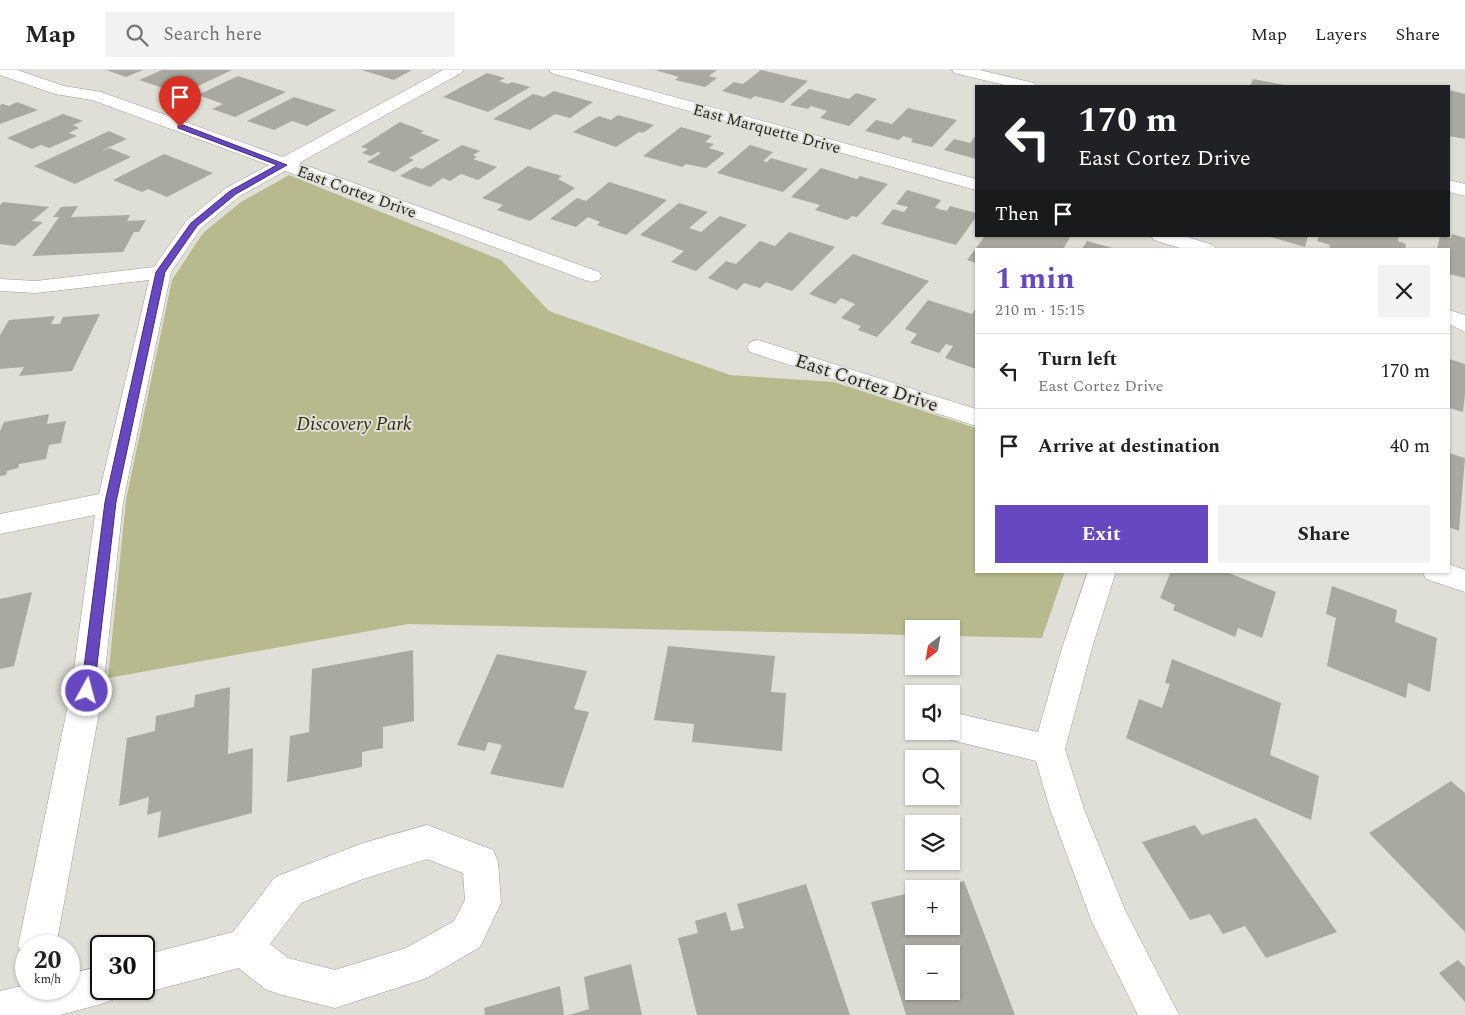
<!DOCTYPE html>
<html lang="en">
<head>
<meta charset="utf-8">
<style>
	:root { --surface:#fff; --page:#f2f2f2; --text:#222; --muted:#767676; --line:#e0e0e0; --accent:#6848c1 }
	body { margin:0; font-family:Spectral,serif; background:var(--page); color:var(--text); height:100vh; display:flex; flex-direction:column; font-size:19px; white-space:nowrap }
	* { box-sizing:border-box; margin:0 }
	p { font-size:16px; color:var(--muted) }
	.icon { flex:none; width:28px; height:28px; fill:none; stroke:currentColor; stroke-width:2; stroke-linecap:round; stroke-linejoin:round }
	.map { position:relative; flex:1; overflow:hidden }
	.panel { position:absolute; left:975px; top:178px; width:475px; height:325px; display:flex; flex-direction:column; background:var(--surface); border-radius:0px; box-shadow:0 1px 4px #0004 }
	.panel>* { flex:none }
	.banner { position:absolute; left:975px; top:15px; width:475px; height:152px; border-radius:0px; box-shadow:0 1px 4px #0004; background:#202124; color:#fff; overflow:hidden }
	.needle { width:32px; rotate:211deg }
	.controls { position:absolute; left:905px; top:550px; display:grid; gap:10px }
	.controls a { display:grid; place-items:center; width:55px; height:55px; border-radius:0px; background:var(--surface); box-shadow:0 1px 4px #0004; font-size:25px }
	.speed { position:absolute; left:15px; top:865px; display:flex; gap:10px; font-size:25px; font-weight:700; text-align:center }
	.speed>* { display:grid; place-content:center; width:65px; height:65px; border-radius:50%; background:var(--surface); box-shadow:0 1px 4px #0004; line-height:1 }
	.speed small { font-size:12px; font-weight:400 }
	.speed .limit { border:2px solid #111; border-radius:8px; background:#fff; color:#111 }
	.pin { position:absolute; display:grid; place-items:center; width:42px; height:42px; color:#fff; margin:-51px -21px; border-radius:50% 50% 50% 0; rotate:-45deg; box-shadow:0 0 5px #0007 }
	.pin .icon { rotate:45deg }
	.me { position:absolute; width:55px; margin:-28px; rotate:7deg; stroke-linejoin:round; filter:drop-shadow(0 0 4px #0008) }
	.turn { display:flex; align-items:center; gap:18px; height:105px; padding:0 20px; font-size:22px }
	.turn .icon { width:65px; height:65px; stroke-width:2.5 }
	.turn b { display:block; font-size:35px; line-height:42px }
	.then { display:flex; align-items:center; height:48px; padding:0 20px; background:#0003; gap:10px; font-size:19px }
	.round { display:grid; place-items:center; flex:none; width:52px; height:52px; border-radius:0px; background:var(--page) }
	.overview { display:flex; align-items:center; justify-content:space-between; height:85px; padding:0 20px }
	h1 { font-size:30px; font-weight:700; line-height:38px; color:var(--accent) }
	.button { display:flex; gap:10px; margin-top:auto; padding:10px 20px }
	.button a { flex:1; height:58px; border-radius:0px; background:var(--accent); color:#fff; font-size:20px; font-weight:700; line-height:58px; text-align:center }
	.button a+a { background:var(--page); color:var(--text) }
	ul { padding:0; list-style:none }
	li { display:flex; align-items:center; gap:15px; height:75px; padding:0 20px; border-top:1px solid var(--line) }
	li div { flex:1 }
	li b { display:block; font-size:19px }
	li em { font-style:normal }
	header { display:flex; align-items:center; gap:30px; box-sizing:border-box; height:70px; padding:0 25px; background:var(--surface); border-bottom:1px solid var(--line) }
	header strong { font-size:24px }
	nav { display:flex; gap:28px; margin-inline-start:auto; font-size:18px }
	.search { width:350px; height:45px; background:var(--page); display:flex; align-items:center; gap:12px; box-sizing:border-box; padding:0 18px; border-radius:0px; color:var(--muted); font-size:19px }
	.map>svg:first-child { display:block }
</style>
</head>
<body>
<header>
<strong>Map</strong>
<div class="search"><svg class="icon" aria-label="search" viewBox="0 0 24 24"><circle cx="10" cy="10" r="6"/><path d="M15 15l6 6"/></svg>Search here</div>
<nav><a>Map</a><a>Layers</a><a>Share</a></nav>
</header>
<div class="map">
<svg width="1465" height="945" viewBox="0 0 1465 945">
	<rect width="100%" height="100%" fill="#dfdfd7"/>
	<path fill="#b9b98e" d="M 289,105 L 501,190 L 549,241 L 730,305 L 834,312 L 976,358 L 976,501 L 1065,501 L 1042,568 L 951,566 L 951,559 L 914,559 L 914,565 L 408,554 L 108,608 L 126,430 L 172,210 L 203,163 L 241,132 Z"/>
	<path fill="#a9a9a2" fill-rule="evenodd" d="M 106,0 L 143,0 L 126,7 Z
		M 162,0 L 232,0 L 181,24 L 139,10 Z
		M 362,0 L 412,0 L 394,10 Z
		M 655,0 L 717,0 L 709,6 L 717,8 L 705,17 L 675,10 L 679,7 Z
		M 761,0 L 808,11 L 783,33 L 755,26 L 751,29 L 722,21 L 734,12 L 743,14 Z
		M 487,3 L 505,8 L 499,11 L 508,14 L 512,12 L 530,17 L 488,42 L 443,27 Z
		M 238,6 L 286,22 L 235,47 L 212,39 L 223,34 L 198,25 Z
		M 1253,9 L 1285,15 L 1285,16 L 1250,16 Z
		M 809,19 L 849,29 L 856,23 L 877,29 L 849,56 L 820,48 L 827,41 L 811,36 L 808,39 L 790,35 Z
		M 1449,20 L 1465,24 L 1465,69 L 1449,66 Z
		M 554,21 L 593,32 L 570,48 L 555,44 L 530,60 L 493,49 L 533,24 L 544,27 Z
		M 294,27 L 336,40 L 307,56 L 292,51 L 274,60 L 247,51 Z
		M 17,32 L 38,40 L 0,54 L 0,35 L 3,34 L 9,36 Z
		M 908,38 L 957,50 L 932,77 L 911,72 L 913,69 L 903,66 L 899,70 L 865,61 L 876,50 L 892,54 Z
		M 63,44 L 83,51 L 73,55 L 79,58 L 69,63 L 77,66 L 49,78 L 41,75 L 32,79 L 7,68 Z
		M 618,45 L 654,55 L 643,63 L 639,62 L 616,77 L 573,62 L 599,46 L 611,50 Z
		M 400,52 L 424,61 L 420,63 L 440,70 L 409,88 L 414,90 L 394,102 L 367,92 L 381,83 L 378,82 L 371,86 L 362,83 L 368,79 L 361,77 Z
		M 681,57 L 712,66 L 705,72 L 714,74 L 709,78 L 725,83 L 706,98 L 686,94 L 682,97 L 643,86 Z
		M 109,61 L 127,69 L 101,81 L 110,78 L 131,87 L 75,114 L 34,96 Z
		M 976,65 L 976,89 L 944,80 L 954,69 L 970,73 Z
		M 462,75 L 480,81 L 473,85 L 477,87 L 473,89 L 497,97 L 478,110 L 461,104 L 450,111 L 443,108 L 430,117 L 400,106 L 415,97 L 422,99 Z
		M 750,75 L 773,82 L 763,91 L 767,92 L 771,88 L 808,99 L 783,122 L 717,103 Z
		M 164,84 L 213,103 L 167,127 L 148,119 L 142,122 L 113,110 Z
		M 528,96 L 562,106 L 558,109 L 575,118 L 530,151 L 497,140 L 503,135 L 482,128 Z
		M 821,98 L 857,109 L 860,106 L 888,114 L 857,147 L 852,146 L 847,150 L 815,140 L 820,135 L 791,127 Z
		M 609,112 L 667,130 L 626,165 L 597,155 L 600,152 L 588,147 L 576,157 L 550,149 L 577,128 L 586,131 Z
		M 907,120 L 941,130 L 935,138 L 947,141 L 950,136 L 976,143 L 976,147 L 956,175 L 881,154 L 893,139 L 904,142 L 908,137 L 896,134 Z
		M 3,132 L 49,137 L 32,151 L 43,152 L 15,176 L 0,174 L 0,135 Z
		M 679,133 L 708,142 L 689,158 L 701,162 L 720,146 L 747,155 L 696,201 L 671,192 L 684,181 L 640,165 Z
		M 78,136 L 71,147 L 130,145 L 127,151 L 146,150 L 139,162 L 134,162 L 123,182 L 32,186 L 59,147 L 53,147 L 61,137 Z
		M 789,162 L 835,177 L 792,221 L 766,212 L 760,218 L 744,213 L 737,220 L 708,208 L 726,191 L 736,194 L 760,171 L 775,176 Z
		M 1452,164 L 1465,168 L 1465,208 L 1449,204 L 1449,179 L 1437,179 L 1440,166 L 1451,168 Z
		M 985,166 L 1071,166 L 1063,179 L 976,179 L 976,193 L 967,190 Z
		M 1267,166 L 1308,166 L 1305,177 Z
		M 1319,166 L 1399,166 L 1398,171 L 1406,174 L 1405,179 L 1334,179 L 1329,177 L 1330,175 L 1317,171 Z
		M 1087,171 L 1112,178 L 1112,179 L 1082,179 Z
		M 853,184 L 929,211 L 877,267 L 858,260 L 861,256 L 841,248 L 855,234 L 841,228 L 835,234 L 809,224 Z
		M 928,230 L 972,244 L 976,238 L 976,299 L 945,288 L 953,276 L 946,274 L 939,283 L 910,273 L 917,264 L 905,259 Z
		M 100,244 L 72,301 L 19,306 L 24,297 L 0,299 L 0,265 L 9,250 L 55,246 L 51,254 L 60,254 L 63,247 Z
		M 1449,289 L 1465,294 L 1465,324 L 1463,342 L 1449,338 Z
		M 49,344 L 47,354 L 66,351 L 61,373 L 49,375 L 46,389 L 19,394 L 18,398 L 7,401 L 6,405 L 0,406 L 0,361 L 4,352 Z
		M 1449,383 L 1465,388 L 1459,461 L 1449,457 Z
		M 1171,501 L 1224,501 L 1276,522 L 1262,568 L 1238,558 L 1235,567 L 1173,540 L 1175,535 L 1160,528 Z
		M 1332,516 L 1397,540 L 1395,552 L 1437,568 L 1430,622 L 1408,613 L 1406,628 L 1327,596 L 1336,548 L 1326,544 Z
		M 32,522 L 14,596 L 0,599 L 0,529 Z
		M 668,576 L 775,586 L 771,622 L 786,623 L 782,681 L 692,672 L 694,654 L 654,650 Z
		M 413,580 L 414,651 L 383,657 L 383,678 L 362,682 L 362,697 L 287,712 L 290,666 L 309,662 L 312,599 Z
		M 497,584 L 587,601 L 574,639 L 589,642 L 563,718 L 490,704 L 502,675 L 488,672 L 485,681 L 457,675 Z
		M 1172,589 L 1281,633 L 1270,685 L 1319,706 L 1311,750 L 1126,668 L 1139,629 L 1162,638 L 1170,614 L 1165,613 Z
		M 230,617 L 228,684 L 253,678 L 252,743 L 158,768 L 161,741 L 147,745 L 149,727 L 119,736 L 127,668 L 155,661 L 156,646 L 194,637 L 195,625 Z
		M 1451,711 L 1465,723 L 1465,862 L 1369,763 Z
		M 1256,748 L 1337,862 L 1266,888 L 1245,856 L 1223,864 L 1210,844 L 1190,850 L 1142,772 L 1195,755 L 1202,765 Z
		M 964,811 L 1015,945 L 906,945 L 871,832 L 914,822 L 914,856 L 951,856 L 951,819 L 934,818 ZM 914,884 L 951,884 L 951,921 L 914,921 Z
		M 806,814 L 850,945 L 697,945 L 678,868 L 698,863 L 695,851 L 726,842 L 731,861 L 744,858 L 737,834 Z
		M 1458,890 L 1465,897 L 1465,932 L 1439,903 Z
		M 631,894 L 642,945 L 569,945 L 589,939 L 584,907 Z
		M 560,916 L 564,945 L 485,945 L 484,938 Z"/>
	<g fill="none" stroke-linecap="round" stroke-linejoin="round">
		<defs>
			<path id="minor" d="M 0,0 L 17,0 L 64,16 L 101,22 L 283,87 L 443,0 L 463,0 L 461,3 L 299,93 L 599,202 L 602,206 L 599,210 L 592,212 L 585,210 L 285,101 L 240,126 L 201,158 L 171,202 L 123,432 L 103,621 L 56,876 L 26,876 L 26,890 L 24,889 L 18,876 L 71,621 L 95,445 L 0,464 L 0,444 L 99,424 L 149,210 L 36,223 L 0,221 L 0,209 L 36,211 L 154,197 L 187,150 L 226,118 L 269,95 L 92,30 L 55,24 L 0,5 Z
				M 549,0 L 575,0 L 976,109 L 976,120 L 551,3 Z
				M 1151,166 L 1184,166 L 1213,175 L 1216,179 L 1183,179 L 1154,170 Z
				M 1449,240 L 1465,245 L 1465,262 L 1449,254 Z
				M 758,270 L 976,339 L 976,356 L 750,282 L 747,277 L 750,272 Z
				M 1449,494 L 1465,500 L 1465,522 L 1426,509 L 1422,501 L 1449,501 Z
				M 1088,501 L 1116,501 L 1092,578 L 1065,679 L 1084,739 L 1125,840 L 1179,945 L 1138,945 L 1092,852 L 1050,739 L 1036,691 L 951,670 L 940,666 L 937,661 L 951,661 L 951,642 L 1038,662 L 1062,578 Z
				M 427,755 L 493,780 L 498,792 L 501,833 L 480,877 L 427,908 L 335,938 L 279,924 L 265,919 L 239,898 L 144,923 L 133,919 L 144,919 L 144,885 L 233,862 L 275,807 L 363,773 ZM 427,789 L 463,803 L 465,830 L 454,851 L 406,878 L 335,900 L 288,888 L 270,874 L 301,833 L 363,809 Z
				M 101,896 L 101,919 L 119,919 L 115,929 L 101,934 L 60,945 L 0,945 L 0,921 L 26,915 L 26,919 L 69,919 L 69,904 Z"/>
			<path id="secondary" d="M 952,0 L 980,0 L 1034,13 L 1036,16 L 1009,16 L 954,3 Z
				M 1449,110 L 1465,114 L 1465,126 L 1449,122 Z"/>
		</defs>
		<use href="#minor" stroke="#9e9e97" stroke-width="1"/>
		<use href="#secondary" stroke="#9e9e97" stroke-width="1"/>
		<use href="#minor" fill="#fff" fill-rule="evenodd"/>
		<use href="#secondary" fill="#fff" fill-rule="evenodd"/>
	</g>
	<path fill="#6848c1" stroke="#442f7d" d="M 178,55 L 183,55 L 287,95 L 236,124 L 197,156 L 165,202 L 116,432 L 94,621 L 92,625 L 87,626 L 83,625 L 81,621 L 105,432 L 156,202 L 191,153 L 230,121 L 277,95 L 178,58 Z"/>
	<g text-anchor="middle" stroke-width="4" stroke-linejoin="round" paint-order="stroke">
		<g font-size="16" fill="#242421" stroke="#dfdfd7">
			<text transform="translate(767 58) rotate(15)" y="6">East Marquette Drive</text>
			<text transform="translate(357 121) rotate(20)" y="6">East Cortez Drive</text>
		</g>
		<g font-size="19" fill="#242421" stroke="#dfdfd7">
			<text transform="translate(867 312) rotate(18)" y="7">East Cortez Drive</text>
		</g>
		<g font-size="19" font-style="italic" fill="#2e2d0d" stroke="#dfdfd7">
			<text x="354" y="360">Discovery Park</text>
		</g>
	</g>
</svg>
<div class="controls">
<a><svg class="needle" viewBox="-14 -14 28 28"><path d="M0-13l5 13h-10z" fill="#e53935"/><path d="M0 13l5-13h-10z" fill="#767676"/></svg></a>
<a><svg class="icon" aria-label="sound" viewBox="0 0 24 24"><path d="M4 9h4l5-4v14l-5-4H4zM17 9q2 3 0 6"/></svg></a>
<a><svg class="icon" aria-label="search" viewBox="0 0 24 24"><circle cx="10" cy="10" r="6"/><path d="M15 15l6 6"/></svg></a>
<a><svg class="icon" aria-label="layers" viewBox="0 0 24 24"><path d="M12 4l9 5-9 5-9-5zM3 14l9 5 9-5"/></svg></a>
<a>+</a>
<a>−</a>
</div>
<div class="speed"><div>20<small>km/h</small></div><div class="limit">30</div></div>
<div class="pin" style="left:180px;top:57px;background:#d93025"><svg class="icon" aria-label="arrive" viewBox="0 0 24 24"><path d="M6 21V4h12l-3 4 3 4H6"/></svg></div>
<svg class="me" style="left:87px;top:621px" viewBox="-20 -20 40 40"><circle r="17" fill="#6848c1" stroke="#fff" stroke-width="3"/><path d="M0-11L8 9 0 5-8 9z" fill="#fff"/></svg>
<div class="banner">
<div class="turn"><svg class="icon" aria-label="left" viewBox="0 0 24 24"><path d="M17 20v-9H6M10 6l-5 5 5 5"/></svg><div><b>170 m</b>East Cortez Drive</div></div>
<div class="then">Then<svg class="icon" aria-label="arrive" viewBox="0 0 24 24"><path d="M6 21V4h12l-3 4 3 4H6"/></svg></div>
</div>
<section class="panel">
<div class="overview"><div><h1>1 min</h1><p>210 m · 15:15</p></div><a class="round"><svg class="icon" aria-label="close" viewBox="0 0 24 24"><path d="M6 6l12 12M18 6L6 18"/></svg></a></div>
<ul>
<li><svg class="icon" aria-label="left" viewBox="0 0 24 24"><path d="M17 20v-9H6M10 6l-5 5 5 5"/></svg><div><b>Turn left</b><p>East Cortez Drive</p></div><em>170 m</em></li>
<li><svg class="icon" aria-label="arrive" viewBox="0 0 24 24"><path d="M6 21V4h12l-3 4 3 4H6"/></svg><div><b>Arrive at destination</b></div><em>40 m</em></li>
</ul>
<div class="button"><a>Exit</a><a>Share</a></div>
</section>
</div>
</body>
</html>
